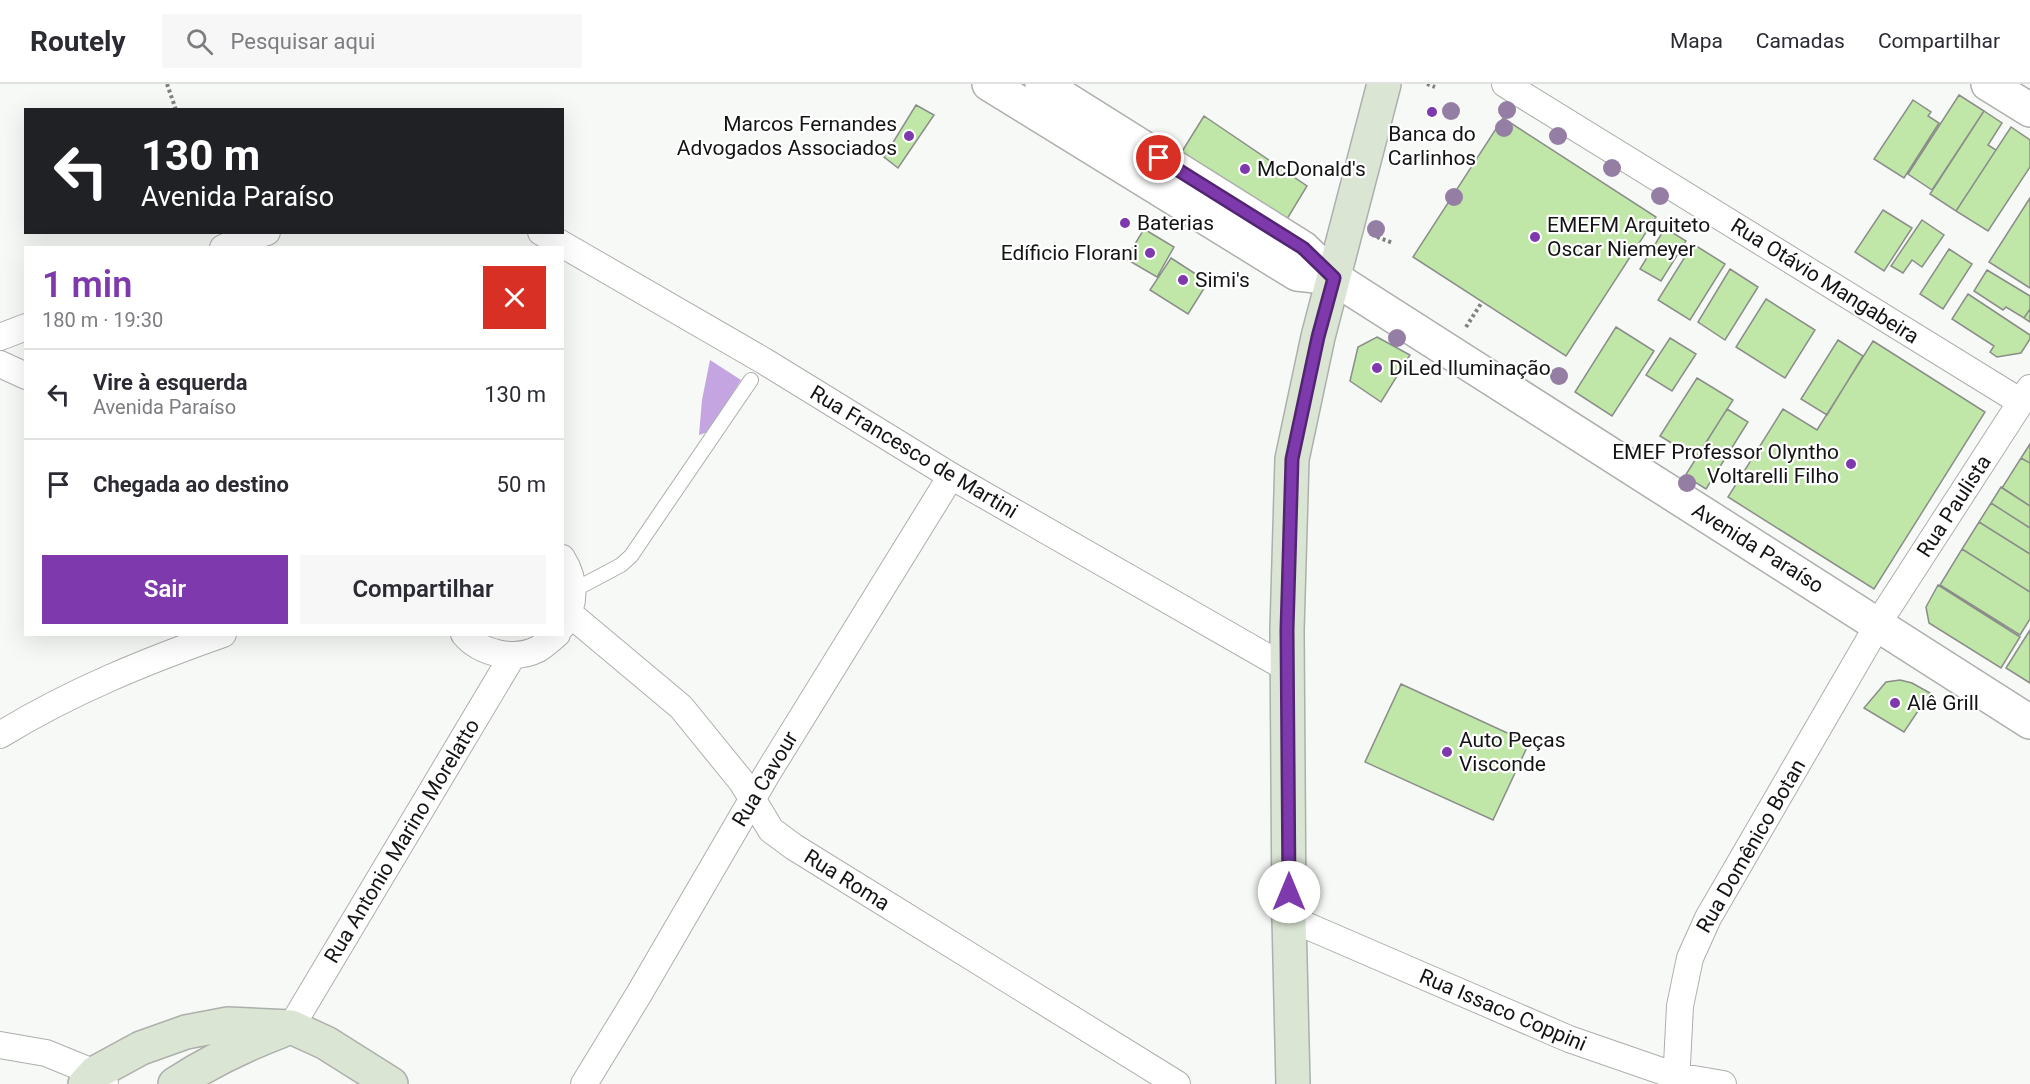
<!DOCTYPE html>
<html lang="pt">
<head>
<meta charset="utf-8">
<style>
	:root { --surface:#fff; --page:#f7f7f7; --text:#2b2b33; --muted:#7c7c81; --line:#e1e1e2; --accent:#7e39ad }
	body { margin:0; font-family:Roboto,sans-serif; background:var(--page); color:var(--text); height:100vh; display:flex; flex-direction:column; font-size:22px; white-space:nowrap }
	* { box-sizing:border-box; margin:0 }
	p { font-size:20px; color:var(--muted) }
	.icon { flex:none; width:33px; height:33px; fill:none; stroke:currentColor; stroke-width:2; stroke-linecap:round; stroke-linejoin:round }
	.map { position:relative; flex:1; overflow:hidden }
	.drawer { position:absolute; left:24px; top:162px; width:540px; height:390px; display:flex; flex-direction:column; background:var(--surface); border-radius:0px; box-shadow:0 6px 24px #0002 }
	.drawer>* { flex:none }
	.top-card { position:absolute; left:24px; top:24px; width:540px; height:126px; border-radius:0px; box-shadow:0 6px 24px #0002; background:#202124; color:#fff; overflow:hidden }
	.pin { position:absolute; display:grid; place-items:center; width:51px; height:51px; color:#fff; margin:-26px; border:3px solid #fff; border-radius:50%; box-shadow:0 2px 6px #0007 }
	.me { position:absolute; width:66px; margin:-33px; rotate:0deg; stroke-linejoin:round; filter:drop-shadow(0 0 4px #0008) }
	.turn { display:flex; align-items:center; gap:21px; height:126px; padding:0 18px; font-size:27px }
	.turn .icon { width:78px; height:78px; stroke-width:2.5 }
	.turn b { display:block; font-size:42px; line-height:51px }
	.round { display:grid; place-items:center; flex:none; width:63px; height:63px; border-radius:0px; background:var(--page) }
	.headline { display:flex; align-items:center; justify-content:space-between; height:102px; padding:0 18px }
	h1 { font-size:36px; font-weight:600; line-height:45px; color:var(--accent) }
	.action { display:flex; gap:12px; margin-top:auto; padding:12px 18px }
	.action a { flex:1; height:69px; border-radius:0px; background:var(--accent); color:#fff; font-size:24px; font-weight:600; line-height:69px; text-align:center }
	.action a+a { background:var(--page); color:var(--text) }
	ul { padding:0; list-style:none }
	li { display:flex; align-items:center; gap:18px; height:90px; padding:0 18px; border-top:2px solid var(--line) }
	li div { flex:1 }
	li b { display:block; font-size:22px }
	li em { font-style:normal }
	header { display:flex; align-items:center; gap:36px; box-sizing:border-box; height:84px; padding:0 30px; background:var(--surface); border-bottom:2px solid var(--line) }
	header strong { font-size:28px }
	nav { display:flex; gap:33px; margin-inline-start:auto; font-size:21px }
	.search { width:420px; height:54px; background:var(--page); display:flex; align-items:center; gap:15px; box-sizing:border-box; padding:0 21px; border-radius:0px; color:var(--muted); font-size:22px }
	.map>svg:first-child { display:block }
</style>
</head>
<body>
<header>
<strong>Routely</strong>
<div class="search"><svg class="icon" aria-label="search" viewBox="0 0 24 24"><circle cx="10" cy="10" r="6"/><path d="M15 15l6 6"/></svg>Pesquisar aqui</div>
<nav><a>Mapa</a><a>Camadas</a><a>Compartilhar</a></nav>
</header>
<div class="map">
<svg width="2030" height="1000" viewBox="0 0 2030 1000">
	<rect width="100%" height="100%" fill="#f6f9f5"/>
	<path fill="#c5a4e2" d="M 710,276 L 741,296 L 708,348 L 699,351 L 702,316 Z"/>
	<path fill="#c0e7a8" stroke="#8a8d89" stroke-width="1.5" d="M 1959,11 L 1984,27 L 1932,106 L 1908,90 Z
		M 1913,16 L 1931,28 L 1928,32 L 1939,39 L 1904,94 L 1874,75 Z
		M 916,21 L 934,31 L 898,84 L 884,73 Z
		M 1984,27 L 2002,39 L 1988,61 L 1996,66 L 1956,127 L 1930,110 Z
		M 1204,32 L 1307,102 L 1287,135 L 1181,69 Z
		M 1503,34 L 1656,133 L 1566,272 L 1413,173 Z
		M 2011,43 L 2030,56 L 2030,83 L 1988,147 L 1956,127 Z
		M 2030,114 L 2030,204 L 1989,178 Z
		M 1883,126 L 1912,144 L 1884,187 L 1855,168 Z
		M 1922,136 L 1944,151 L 1922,183 L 1912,176 L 1903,189 L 1891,182 Z
		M 1665,144 L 1686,157 L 1661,197 L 1640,185 Z
		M 1144,145 L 1174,163 L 1157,193 L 1126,175 Z
		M 1693,160 L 1725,180 L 1690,236 L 1658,216 Z
		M 1949,165 L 1972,180 L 1943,225 L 1920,210 Z
		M 1171,174 L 1208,198 L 1188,230 L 1150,206 Z
		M 1730,185 L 1758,203 L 1725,256 L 1698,238 Z
		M 1987,186 L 2030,212 L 2030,225 L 2024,234 L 2006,223 L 2003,226 L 1974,207 Z
		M 1968,210 L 2030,251 L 2030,255 L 2021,269 L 1997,273 L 1990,268 L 1994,262 L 1952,235 Z
		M 1766,215 L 1815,246 L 1785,294 L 1736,263 Z
		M 2030,225 L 2030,238 L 2024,234 Z
		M 1616,243 L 1654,267 L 1612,332 L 1575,308 Z
		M 1377,253 L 1410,271 L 1381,318 L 1350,297 L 1358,263 Z
		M 1670,254 L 1696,270 L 1672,307 L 1646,291 Z
		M 1838,256 L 1863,272 L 1827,331 L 1801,315 Z
		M 1873,257 L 1985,328 L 1874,505 L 1728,413 L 1783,325 L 1817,346 Z
		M 1697,294 L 1733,316 L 1696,374 L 1660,352 Z
		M 1727,325 L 1748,338 L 1706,405 L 1685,392 Z
		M 2030,360 L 2030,379 L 2021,374 Z
		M 2021,374 L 2030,379 L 2030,422 L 2002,404 Z
		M 2001,403 L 2030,422 L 2030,444 L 1991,419 Z
		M 1991,419 L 2030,444 L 2030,470 L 1979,438 Z
		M 1979,438 L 2030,470 L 2030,508 L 1962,465 Z
		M 1962,465 L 2030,508 L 2030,535 L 2020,551 L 1940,501 Z
		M 1938,501 L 2020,553 L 2001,584 L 1929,539 L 1926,523 Z
		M 2030,546 L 2030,599 L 2006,584 Z
		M 1900,596 L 1912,599 L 1930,609 L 1904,648 L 1864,624 L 1886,598 Z
		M 1401,600 L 1529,659 L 1493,736 L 1365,678 Z"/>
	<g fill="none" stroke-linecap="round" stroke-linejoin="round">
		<defs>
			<path id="service" d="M 574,506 L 621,481 L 631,472 L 751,296"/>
			<path id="minor" d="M 1505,0 L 2021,318
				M 541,148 L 764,277 L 951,392 L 1288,585
				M 223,164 L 241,156 L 267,148
				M 0,253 L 26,243
				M 0,280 L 26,292
				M 562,474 C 576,496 576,520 562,542
				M 570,530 L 681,623 L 742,698 L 771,746 L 794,763 L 1177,1000
				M 464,550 C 481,570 515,577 538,565 C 545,561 551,555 557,550
				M 0,651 C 70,608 146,577 223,550
				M 1289,834 L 1569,955 L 1676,992 L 1723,1000
				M 291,943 L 513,571
				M 0,961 L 46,969 L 95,989 L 105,1000
				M 584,1000 L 639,910 L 767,690 L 951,392
				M 1676,1000 L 1680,922 L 1690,874 L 1708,834 L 1886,527 L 2030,304"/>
			<path id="tertiary" d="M 989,0 L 1297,190 L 1334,194
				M 1042,0 L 1303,164 L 1334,194 L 2030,638
				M 1988,0 L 2030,26"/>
			<path id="secondary" d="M 85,1000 L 95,989 L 141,964 L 186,948 L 228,940 L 291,943 L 326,959 L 391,1000
				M 175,1000 C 209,978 244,961 281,947
				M 1293,1000 L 1289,834 L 1287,546 L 1292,375 L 1318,253 L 1384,0"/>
		</defs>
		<use href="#service" stroke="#acafab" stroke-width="16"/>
		<use href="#minor" stroke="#acafab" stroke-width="28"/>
		<use href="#tertiary" stroke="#acafab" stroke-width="36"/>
		<use href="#secondary" stroke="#acafab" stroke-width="36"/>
		<path stroke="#7e807e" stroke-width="4" stroke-dasharray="3 3" stroke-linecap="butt" d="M 167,0 L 176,26
			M 1427,0 L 1435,3
			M 1377,153 L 1393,159
			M 1466,243 L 1482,218"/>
		<use href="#service" stroke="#fff" stroke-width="14"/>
		<use href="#minor" stroke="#fff" stroke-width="26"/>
		<use href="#tertiary" stroke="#fff" stroke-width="33"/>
		<use href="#secondary" stroke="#dae5d3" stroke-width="33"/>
	</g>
	<g fill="#957ea4">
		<circle cx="1507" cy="26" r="9"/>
		<circle cx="1451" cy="27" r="9"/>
		<circle cx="1504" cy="44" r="9"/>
		<circle cx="1558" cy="52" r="9"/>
		<circle cx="1612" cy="84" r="9"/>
		<circle cx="1660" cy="112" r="9"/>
		<circle cx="1454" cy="113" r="9"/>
		<circle cx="1376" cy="145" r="9"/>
		<circle cx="1397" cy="254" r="9"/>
		<circle cx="1559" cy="292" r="9"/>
		<circle cx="1687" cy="399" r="9"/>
	</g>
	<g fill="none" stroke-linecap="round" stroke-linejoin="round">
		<defs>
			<path id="route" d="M 1159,74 L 1303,164 L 1334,194 L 1318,253 L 1292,375 L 1287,546 L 1289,808"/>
		</defs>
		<use href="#route" stroke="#522570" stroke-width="15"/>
		<use href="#route" stroke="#7e39ad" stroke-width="10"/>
	</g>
	<g fill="#7e39ad" stroke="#fff" stroke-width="2">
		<circle cx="1432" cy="28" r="6"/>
		<circle cx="909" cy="52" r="6"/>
		<circle cx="1245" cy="85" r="6"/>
		<circle cx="1125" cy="139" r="6"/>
		<circle cx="1535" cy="153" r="6"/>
		<circle cx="1150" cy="169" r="6"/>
		<circle cx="1183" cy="196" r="6"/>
		<circle cx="1377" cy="284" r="6"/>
		<circle cx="1851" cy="380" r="6"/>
		<circle cx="1895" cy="619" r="6"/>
		<circle cx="1447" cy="668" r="6"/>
	</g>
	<g text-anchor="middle" stroke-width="4.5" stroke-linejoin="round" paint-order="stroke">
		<g font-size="21" fill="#131413" stroke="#fff" text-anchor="start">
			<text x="897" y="47" text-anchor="end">Marcos Fernandes<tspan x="897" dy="24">Advogados Associados</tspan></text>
			<text x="1432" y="57" text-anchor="middle">Banca do<tspan x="1432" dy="24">Carlinhos</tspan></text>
			<text x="1257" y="92">McDonald's</text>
			<text x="1137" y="146">Baterias</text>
			<text x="1547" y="148">EMEFM Arquiteto<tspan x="1547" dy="24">Oscar Niemeyer</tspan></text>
			<text x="1138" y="176" text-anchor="end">Edíficio Florani</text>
			<text x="1195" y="203">Simi's</text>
			<text x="1389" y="291">DiLed Iluminação</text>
			<text x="1839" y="375" text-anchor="end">EMEF Professor Olyntho<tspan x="1839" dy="24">Voltarelli Filho</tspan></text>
			<text x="1907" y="626">Alê Grill</text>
			<text x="1459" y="663">Auto Peças<tspan x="1459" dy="24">Visconde</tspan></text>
		</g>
		<g font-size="21" fill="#131413" stroke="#fff">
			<text transform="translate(1825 197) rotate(32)" y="7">Rua Otávio Mangabeira</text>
			<text transform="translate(914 368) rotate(31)" y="7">Rua Francesco de Martini</text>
			<text transform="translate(1954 422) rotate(-57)" y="7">Rua Paulista</text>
			<text transform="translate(1758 464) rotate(32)" y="7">Avenida Paraíso</text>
			<text transform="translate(765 695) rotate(-59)" y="7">Rua Cavour</text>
			<text transform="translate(402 757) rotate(-59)" y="7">Rua Antonio Marino Morelatto</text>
			<text transform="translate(1751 762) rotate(-60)" y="7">Rua Domênico Botan</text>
			<text transform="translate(847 796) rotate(32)" y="7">Rua Roma</text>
			<text transform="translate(1503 926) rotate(23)" y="7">Rua Issaco Coppini</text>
		</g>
	</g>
</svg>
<div class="pin" style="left:1159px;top:74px;background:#d93025"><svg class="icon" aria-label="arrive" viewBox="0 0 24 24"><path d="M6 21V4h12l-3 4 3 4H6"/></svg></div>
<svg class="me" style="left:1289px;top:808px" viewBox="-20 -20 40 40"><circle r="19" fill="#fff"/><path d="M0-13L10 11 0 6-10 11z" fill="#7e39ad"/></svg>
<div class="top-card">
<div class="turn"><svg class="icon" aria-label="left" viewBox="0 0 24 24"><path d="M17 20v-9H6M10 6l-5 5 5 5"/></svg><div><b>130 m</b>Avenida Paraíso</div></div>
</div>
<section class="drawer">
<div class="headline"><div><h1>1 min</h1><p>180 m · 19:30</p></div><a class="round" style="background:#d93025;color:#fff"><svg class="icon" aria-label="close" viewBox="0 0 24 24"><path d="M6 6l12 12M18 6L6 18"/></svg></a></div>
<ul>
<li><svg class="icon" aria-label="left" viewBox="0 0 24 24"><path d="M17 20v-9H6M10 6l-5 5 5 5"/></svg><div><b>Vire à esquerda</b><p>Avenida Paraíso</p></div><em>130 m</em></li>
<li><svg class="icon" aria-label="arrive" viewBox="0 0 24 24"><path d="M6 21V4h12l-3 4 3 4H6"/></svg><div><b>Chegada ao destino</b></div><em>50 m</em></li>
</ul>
<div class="action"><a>Sair</a><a>Compartilhar</a></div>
</section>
</div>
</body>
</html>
